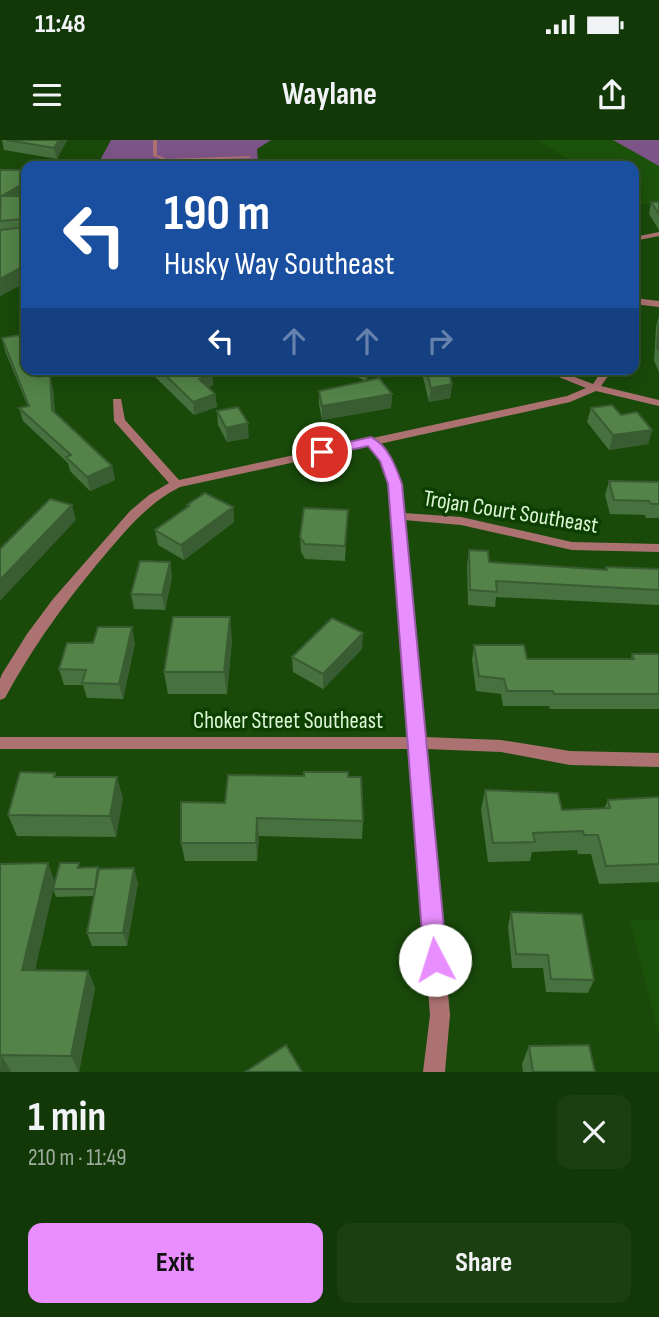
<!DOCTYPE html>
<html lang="en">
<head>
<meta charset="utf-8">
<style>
	:root { --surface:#133808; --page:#1c3f12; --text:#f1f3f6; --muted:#9dac9c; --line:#325229; --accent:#e98efe }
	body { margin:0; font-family:"Sofia Sans Condensed",sans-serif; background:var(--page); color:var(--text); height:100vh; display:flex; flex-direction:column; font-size:26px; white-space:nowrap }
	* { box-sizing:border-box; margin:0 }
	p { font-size:23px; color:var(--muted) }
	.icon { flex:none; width:38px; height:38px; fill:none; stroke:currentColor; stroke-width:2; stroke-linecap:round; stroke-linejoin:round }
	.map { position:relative; height:932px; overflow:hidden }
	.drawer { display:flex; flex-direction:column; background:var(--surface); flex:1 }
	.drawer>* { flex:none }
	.banner { position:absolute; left:21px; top:21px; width:618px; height:214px; border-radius:14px; box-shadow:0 4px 18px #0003,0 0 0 2px var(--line); background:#1a4fa0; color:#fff; overflow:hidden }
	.pin { position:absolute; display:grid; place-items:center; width:60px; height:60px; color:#fff; margin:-30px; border:4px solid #fff; border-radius:50%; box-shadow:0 2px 7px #0007 }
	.me { position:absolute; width:77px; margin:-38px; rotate:355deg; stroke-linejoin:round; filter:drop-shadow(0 0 5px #0008) }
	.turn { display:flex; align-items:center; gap:24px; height:147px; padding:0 28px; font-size:32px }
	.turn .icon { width:91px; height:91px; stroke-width:2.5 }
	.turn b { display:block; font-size:49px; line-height:60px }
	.lanes { display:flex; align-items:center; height:66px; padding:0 28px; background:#0003; justify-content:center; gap:35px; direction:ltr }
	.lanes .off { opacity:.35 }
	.round { display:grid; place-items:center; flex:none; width:74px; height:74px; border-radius:14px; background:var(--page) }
	.overview { display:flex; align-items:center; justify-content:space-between; height:119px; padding:0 28px }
	h1 { font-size:42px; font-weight:700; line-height:52px }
	.button { display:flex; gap:14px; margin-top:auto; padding:14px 28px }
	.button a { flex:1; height:80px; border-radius:14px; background:var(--accent); color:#111; font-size:28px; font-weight:700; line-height:80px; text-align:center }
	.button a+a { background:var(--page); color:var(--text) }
	.status { display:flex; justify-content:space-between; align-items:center; height:49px; padding:0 35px; background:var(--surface); direction:ltr }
	.status svg { height:19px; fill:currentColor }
	header { display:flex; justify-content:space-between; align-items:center; height:91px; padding:0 28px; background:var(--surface); font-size:32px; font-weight:700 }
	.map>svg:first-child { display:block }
</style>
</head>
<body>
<div class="status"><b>11:48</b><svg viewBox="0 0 49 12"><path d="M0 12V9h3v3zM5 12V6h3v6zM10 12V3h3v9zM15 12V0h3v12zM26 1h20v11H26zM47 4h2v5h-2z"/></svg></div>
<header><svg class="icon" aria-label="menu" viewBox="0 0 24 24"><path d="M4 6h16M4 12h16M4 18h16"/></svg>Waylane<svg class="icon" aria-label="share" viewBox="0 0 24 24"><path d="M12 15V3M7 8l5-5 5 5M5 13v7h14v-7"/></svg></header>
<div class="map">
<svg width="659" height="932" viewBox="0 0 659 932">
	<rect width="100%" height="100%" fill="#194a0a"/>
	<path fill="#1c530b" d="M 537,0 L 659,0 L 659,64 L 639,64 L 634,60 L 634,26 L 579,26 Z
		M 630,780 L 659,780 L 659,895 Z"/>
	<path fill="#7d5487" d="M 111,0 L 271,0 L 257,9 L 258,23 L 263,26 L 97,26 Z
		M 613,0 L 659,0 L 659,26 Z"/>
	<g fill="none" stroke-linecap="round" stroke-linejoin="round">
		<path fill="#ac7272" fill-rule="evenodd" d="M 153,0 L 157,0 L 157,15 L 167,19 L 249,16 L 251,17 L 249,18 L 167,21 L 153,16 Z"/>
		<path fill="#ac7272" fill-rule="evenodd" d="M 659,92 L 659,96 L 634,101 L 634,97 Z
			M 634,158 L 659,161 L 659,167 L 634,164 Z
			M 26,174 L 26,180 L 19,177 L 21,175 Z
			M 539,229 L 554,229 L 593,244 L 603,229 L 613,229 L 601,246 L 659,260 L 659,266 L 596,251 L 570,262 L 379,304 C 397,328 401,343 404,373 L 461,377 L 572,402 L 659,404 L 659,412 L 572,410 L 461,385 L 404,380 L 424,597 L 501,600 L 570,611 L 659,613 L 659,627 L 570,625 L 501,612 L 426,609 L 450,875 L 445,932 L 423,932 L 430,875 L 409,609 L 0,609 L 0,597 L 408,597 L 389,344 L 380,321 L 369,306 L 180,347 C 148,363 127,389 104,416 C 65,462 34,505 5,558 L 0,560 L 0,539 L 2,534 L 27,494 L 53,459 L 130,371 L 149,355 L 169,343 L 114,281 L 113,259 L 121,259 L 125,280 L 179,340 L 567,256 L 586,248 Z"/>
	</g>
	<path fill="#47713e" d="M 2,0 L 67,0 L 57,19 L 4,10 Z
		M 0,30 L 26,55 L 25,56 L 26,142 L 0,156 Z
		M 651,62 L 659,62 L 659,90 L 649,74 Z
		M 659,176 L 659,232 L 654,221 L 656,187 Z
		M 2,198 L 38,237 L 53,249 L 55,273 L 112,326 L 115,340 L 90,351 L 70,331 L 68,323 L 23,281 L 19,268 L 28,267 L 5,211 Z
		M 152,229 L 204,229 L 212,232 L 213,245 L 208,248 L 215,254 L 217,267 L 194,275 L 153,235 Z
		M 239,229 L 279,229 L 280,237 L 242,231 Z
		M 342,229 L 371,229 L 366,241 L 392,254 L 391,268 L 322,280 L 319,265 L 319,251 L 365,241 Z
		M 421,229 L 448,229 L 452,244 L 450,258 L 429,262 Z
		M 591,268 L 621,275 L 652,290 L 648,304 L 609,310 L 587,282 Z
		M 217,271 L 249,298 L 227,302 L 218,285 Z
		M 609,341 L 659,342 L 659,378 L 646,378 L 645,375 L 610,374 L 605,355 Z
		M 187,365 L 233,367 L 234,382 L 184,420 L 158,405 L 155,390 L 187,368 Z
		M 348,370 L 345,421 L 305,419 L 301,412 L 300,397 Z
		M 469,410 L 489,422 L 605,430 L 606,427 L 659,429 L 659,465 L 496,457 L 495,467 L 468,465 L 467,425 Z
		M 170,422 L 172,437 L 165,470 L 134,469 L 131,454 Z
		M 232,499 L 227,554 L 168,554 L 164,532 Z
		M 135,503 L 123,559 L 87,558 L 83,545 L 64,545 L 59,529 Z
		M 474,505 L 527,519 L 631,519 L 632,514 L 659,514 L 659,569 L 550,569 L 549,566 L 503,566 L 501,554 L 476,551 L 472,520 Z
		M 362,509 L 323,549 L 293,532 L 292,517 Z
		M 55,633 L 57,637 L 123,658 L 116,697 L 17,696 L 8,675 Z
		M 348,637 L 363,681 L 362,699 L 259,696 L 257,721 L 185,721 L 181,703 L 225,663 Z
		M 485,650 L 562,670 L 604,669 L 608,660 L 659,657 L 659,742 L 599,744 L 591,714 L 578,714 L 577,710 L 532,712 L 530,721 L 488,722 L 481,670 Z
		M 0,724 L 55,742 L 80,728 L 99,730 L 138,743 L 127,806 L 92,806 L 87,793 L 94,756 L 56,757 L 53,749 L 35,830 L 88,831 L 95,848 L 79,932 L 0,932 Z
		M 511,772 L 594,840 L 588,853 L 546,852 L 543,828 L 512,828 L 508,786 Z
		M 529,906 L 595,932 L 523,932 L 522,924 Z"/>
	<path fill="#3a5c32" d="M 59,0 L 67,0 L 57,19 L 54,8 Z
		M 26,42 L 26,55 L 0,71 L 0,57 Z
		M 26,125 L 26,142 L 0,156 L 0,139 Z
		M 366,229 L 371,229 L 366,242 Z
		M 212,232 L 213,245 L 200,252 L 199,239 Z
		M 50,235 L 53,249 L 56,284 L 52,270 Z
		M 452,244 L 450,258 L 429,262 L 431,248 Z
		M 215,254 L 217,267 L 194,275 L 193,262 Z
		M 392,254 L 391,268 L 322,280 L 322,266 Z
		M 248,283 L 249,298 L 227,302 L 226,288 Z
		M 652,290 L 648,304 L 609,310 L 613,295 Z
		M 112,326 L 115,340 L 90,351 L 87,337 Z
		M 72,365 L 76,380 L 0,461 L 0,440 Z
		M 233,367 L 234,382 L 184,420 L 181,405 Z
		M 170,422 L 172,437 L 165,470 L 162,455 Z
		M 230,477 L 232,499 L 227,554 L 224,532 Z
		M 132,487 L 135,503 L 123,559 L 119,544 Z
		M 363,493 L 362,509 L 323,549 L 323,534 Z
		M 117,637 L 123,658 L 116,697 L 110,676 Z
		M 257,678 L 259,696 L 257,721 L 256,703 Z
		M 48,723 L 55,742 L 31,847 L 22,830 Z
		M 134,728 L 138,743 L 127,806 L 123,793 Z
		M 88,831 L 95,848 L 79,932 L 71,916 Z
		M 1,915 L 11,931 L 11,932 L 0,932 Z"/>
	<path fill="#538348" stroke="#3a5c32" stroke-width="2" d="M 7,0 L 59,0 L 54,8 Z
		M 0,30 L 26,30 L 26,42 L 0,57 Z
		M 1,56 L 26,56 L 26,125 L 0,139 L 0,90 L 25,87 L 25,81 L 22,79 L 0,81 Z
		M 651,62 L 659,62 L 659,74 Z
		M 659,183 L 659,211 L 657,207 Z
		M 19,195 L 26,211 L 26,229 L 35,229 L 38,237 L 50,235 L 52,270 L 112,326 L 87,337 L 66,317 L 71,315 L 19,268 L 29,266 L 2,198 Z
		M 159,229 L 204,229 L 212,232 L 199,239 L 215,254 L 193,262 Z
		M 426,229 L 448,229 L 452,244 L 431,248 Z
		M 379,238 L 392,254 L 322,266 L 319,251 Z
		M 612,265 L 621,275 L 637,272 L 652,290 L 613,295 L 591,268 Z
		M 238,267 L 248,283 L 226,288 L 217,271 Z
		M 609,341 L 659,342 L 659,364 L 651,364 L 649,361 L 614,360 Z
		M 205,353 L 233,367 L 181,405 L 155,390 L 189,366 L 187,365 Z
		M 50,359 L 72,365 L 0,440 L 0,409 Z
		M 304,368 L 348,370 L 345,406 L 305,404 L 300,397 Z
		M 469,410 L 488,411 L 489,422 L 607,430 L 606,427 L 659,429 L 659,450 L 496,441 L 497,452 L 470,450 Z
		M 140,421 L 170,422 L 162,455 L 131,454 Z
		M 173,477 L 230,477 L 224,532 L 164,532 Z
		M 332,478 L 363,493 L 323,534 L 292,517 Z
		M 98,487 L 132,487 L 119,544 L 82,543 L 86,530 L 59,529 L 67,503 L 93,503 Z
		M 474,505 L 524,505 L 527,519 L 634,519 L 632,514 L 659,514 L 659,554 L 554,554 L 553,551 L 507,551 L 504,539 L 479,536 Z
		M 20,632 L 55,633 L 54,637 L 117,637 L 110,676 L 8,675 Z
		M 304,632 L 348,632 L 348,637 L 361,637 L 363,681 L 257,678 L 256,703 L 181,703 L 181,662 L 225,663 L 228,635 L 304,636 Z
		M 485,650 L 558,653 L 562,670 L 610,668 L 608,660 L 659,657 L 659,724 L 606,726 L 598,695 L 584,695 L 583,691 L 533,693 L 535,702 L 493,703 Z
		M 48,723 L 22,830 L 88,831 L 71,916 L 1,915 L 0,918 L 0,724 Z
		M 60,723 L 79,723 L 78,728 L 98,727 L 95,749 L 53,749 Z
		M 134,728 L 123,793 L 87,793 L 99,729 Z
		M 511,772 L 582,774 L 594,840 L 551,839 L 548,815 L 516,814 Z
		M 286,905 L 302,932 L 245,932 Z
		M 589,905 L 595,932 L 533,932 L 529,906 Z"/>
	<path fill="#e98efe" stroke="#975ca5" stroke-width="2" d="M 371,297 C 388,305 396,327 402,344 L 447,820 L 443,828 L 435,831 L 428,828 L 424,820 L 388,344 L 380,321 L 368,306 L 322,316 L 316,312 L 318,309 Z"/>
	<g text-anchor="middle" stroke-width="7" stroke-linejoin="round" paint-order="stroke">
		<g font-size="23" fill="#dcf7d6" stroke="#0c3f00">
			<text transform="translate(511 371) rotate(9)" y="8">Trojan Court Southeast</text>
			<text x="288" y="588">Choker Street Southeast</text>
		</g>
	</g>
</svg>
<div class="pin" style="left:322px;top:312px;background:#d93025"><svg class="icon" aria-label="arrive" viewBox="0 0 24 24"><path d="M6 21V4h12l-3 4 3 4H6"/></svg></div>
<svg class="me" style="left:435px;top:820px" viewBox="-20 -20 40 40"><circle r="19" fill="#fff"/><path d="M0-13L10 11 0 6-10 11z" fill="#e98efe"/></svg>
<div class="banner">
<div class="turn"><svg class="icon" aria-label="left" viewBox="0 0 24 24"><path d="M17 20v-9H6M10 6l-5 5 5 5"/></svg><div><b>190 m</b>Husky Way Southeast</div></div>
<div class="lanes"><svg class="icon" aria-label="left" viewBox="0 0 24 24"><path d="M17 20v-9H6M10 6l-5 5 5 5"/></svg><svg class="icon off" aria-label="ahead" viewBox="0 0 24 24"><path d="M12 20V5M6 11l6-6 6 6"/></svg><svg class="icon off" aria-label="ahead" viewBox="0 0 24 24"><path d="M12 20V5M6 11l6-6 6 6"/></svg><svg class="icon off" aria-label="right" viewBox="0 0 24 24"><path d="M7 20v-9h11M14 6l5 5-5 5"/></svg></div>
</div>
</div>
<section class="drawer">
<div class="overview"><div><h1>1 min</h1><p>210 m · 11:49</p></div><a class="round"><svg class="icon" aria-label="close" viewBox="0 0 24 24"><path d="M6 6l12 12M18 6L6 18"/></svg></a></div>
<div class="button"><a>Exit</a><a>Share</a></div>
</section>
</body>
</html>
